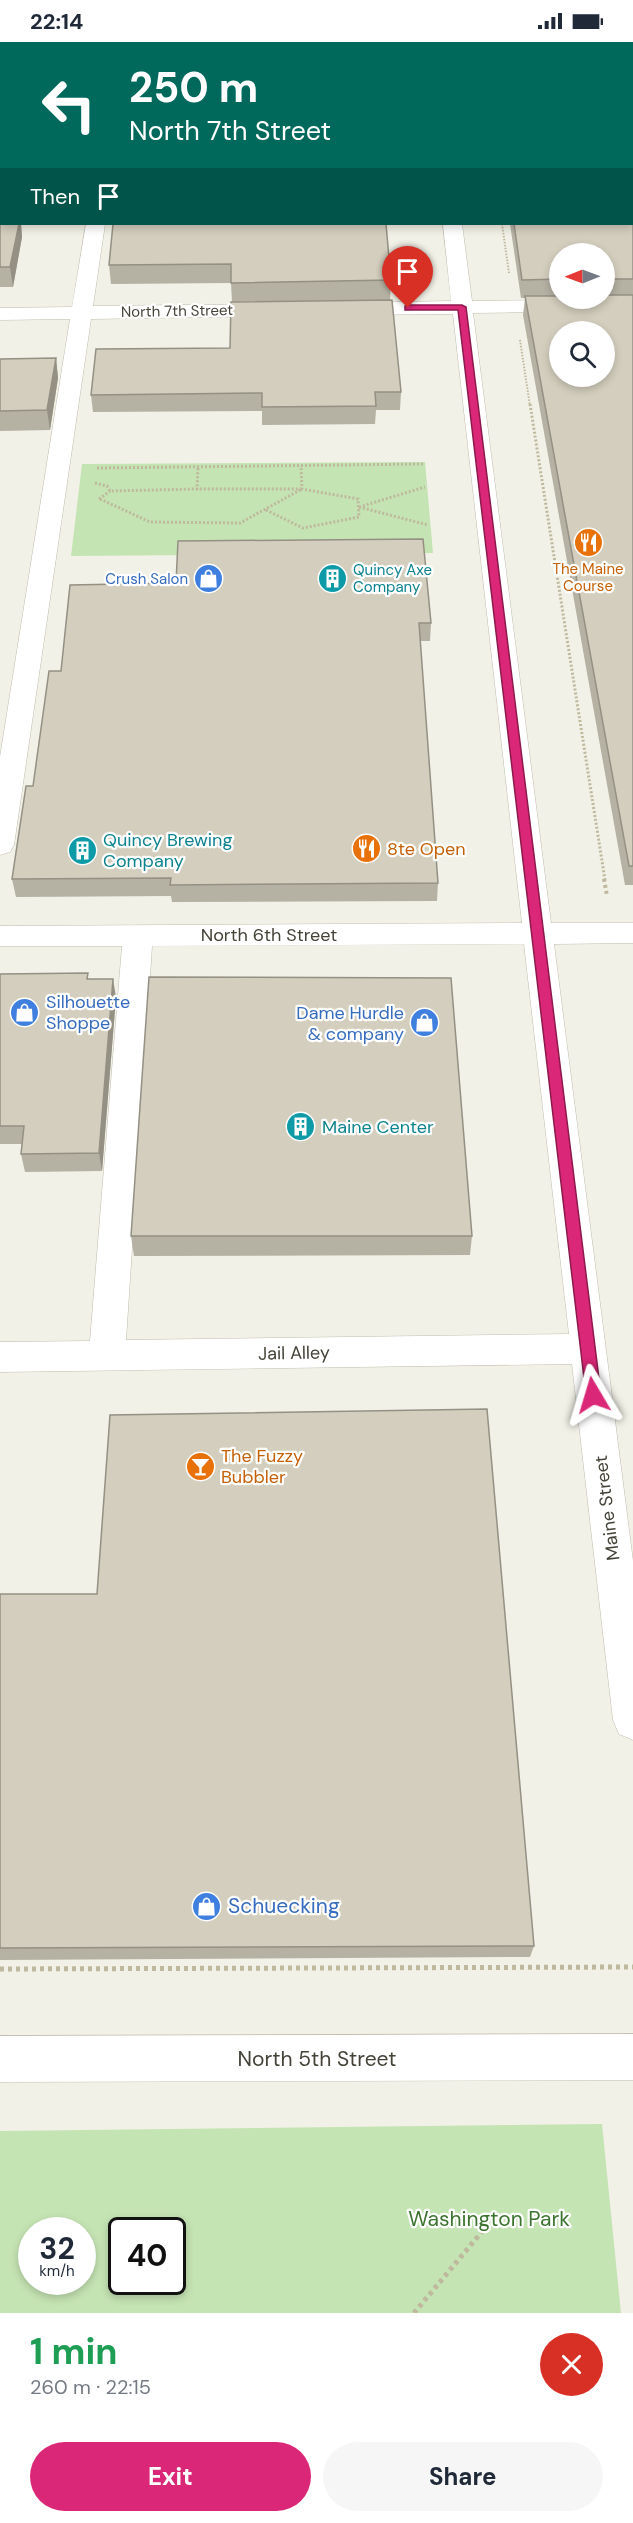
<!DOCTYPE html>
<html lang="en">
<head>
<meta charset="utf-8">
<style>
	:root { --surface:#fff; --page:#f6f6f7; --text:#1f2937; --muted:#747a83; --accent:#db2777 }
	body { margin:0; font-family:"DM Sans",sans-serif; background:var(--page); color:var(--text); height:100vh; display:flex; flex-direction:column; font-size:22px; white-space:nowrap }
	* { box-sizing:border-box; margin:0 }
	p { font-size:20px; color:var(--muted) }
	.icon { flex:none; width:33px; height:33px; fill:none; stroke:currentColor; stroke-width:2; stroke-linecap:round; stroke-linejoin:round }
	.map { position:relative; height:2271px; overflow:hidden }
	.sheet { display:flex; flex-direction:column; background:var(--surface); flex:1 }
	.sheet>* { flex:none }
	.banner { position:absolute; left:0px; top:0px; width:633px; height:183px; box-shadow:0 3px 9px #0003; background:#00695c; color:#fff; overflow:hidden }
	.needle { width:39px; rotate:269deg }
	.tools { position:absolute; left:549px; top:201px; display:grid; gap:12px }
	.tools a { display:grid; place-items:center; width:66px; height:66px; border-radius:50%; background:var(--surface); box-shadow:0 3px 9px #0003; font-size:30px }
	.speed { position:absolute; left:18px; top:2175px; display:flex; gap:12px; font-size:30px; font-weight:700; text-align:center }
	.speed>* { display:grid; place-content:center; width:78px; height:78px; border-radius:50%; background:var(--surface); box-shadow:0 3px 9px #0003; line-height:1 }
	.speed small { font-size:15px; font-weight:400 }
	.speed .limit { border:3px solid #111; border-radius:9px; background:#fff; color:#111 }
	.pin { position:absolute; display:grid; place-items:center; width:51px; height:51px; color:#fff; margin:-62px -26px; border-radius:50% 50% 50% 0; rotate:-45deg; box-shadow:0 0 6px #0007 }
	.pin .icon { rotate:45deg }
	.me { position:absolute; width:66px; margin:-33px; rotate:353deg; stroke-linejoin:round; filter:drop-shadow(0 0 4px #0008) }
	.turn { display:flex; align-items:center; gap:21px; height:126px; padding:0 30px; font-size:27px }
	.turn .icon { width:78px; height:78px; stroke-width:2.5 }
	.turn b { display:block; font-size:42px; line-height:51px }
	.then { display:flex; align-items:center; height:57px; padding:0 30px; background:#0003; gap:12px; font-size:22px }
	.round { display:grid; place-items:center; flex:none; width:63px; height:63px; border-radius:32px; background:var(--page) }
	.headline { display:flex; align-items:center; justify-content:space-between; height:102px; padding:0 30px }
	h1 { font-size:36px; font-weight:700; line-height:45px; color:#1e9e55 }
	.cta { display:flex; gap:12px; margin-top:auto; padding:12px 30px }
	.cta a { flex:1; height:69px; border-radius:36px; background:var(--accent); color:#fff; font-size:24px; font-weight:700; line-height:69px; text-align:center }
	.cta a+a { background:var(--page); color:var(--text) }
	.status { display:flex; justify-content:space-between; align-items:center; height:42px; padding:0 30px; background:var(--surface); direction:ltr }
	.status svg { height:16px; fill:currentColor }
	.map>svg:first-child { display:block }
</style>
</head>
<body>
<div class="status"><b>22:14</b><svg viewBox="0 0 49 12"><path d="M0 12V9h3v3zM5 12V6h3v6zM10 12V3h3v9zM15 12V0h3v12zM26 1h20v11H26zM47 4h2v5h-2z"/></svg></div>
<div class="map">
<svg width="633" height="2271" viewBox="0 0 633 2271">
	<rect width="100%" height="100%" fill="#f2f1e7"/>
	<path fill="#c5e4b3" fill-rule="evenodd" d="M 425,420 L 433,511 L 71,514 L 82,422 Z
		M 602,2082 L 621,2271 L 0,2271 L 0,2089 ZM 32,2188 L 82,2188 L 82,2240 L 32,2240 ZM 122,2188 L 172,2188 L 172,2240 L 122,2240 Z"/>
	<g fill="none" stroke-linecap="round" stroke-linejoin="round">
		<defs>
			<path id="minor" d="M 115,0 L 131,0 L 131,2 L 115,2 Z
				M 422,0 L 438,0 L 438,2 L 422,2 Z
				M 0,21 L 2,21 L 2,31 L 0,31 Z
				M 632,122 L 633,122 L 633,134 L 632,133 Z
				M 632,157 L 633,157 L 633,169 L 632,169 Z
				M 86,182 L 105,182 L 93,264 L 274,262 L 281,264 L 284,268 L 281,272 L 274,274 L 91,277 L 14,803 L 10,810 L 0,813 L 0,715 L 70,277 L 0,278 L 0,266 L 72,265 Z
				M 443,182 L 462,182 L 472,259 L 633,257 L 633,269 L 473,271 L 551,881 L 633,881 L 633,901 L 554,902 L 633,1519 L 633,1698 L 619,1692 L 613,1678 L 572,1322 L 0,1330 L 0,1300 L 90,1299 L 122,904 L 0,904 L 0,884 L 522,881 L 453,272 L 350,273 L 343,271 L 340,267 L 343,263 L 350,261 L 451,259 ZM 524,902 L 569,1292 L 126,1298 L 152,904 Z
				M 633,1992 L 633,2038 L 0,2040 L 0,1994 Z"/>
		</defs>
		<use href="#minor" stroke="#c0bdad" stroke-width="1"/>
		<path stroke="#beb89d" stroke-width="2" stroke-dasharray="1.5 1.5" stroke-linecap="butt" d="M 502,182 L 509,231
			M 520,298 L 530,364"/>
		<path stroke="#beb89d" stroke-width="3" stroke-dasharray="2 2" stroke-linecap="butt" d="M 530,362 L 605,838
			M 97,426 L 423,422
			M 95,441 L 107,444 L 110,449 L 197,447 L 198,426
			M 99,457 L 110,449
			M 100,457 L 150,480 L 240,481 L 302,447 L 197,447
			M 359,465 L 428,483
			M 359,465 L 425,445
			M 266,468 L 303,486 L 359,475 L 358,457 L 302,447 L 301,424"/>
		<path stroke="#beb89d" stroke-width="4" stroke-dasharray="3 3" stroke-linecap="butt" d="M 604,837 L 607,854"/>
		<path stroke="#beb89d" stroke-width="5" stroke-dasharray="4 4" stroke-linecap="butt" d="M 0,1927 L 633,1925
			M 414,2271 L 490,2180"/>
		<use href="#minor" fill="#fff" fill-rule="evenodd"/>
	</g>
	<path fill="#b5b1a3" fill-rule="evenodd" d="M 481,0 L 633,0 L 633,101 L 632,101 L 632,2 L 481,2 Z
		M 633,165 L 633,843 L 625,843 L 523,273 L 525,256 L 521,256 L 510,182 L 632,182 ZM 560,212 L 604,212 L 604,256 L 560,256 Z
		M 0,176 L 2,182 L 21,182 L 22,195 L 13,245 L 0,245 Z
		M 113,182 L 391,238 L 390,258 L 232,260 L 231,241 L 111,242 L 109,223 Z
		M 230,306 L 401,350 L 400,368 L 376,368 L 375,382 L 262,383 L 262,369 L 93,370 L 91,353 Z
		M 56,316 L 58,336 L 50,388 L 0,389 L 0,317 Z
		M 70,543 L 431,581 L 430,599 L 420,599 L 438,841 L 437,859 L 172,860 L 171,854 L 16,855 L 12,837 L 33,744 L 61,629 Z
		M 0,932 L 89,937 L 116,955 L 102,1129 L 25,1130 L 21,1112 L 22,1102 L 0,1102 Z
		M 131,1194 L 472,1194 L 470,1213 L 134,1214 Z
		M 0,1552 L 534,1904 L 530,1915 L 0,1918 Z"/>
	<path fill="#949084" d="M 19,182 L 21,182 L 22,195 L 13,245 L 10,225 Z
		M 56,316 L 58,336 L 50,388 L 47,368 Z
		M 113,937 L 116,955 L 102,1129 L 99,1111 Z"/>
	<path fill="#d3cebd" stroke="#949084" stroke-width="1.5" fill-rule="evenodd" d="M 138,0 L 362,0 L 362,2 L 138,2 Z
		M 484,0 L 632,0 L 632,12 L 633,11 L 633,86 L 632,86 L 632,2 L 484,2 Z
		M 632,165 L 633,165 L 633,237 L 604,237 L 604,212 L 560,212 L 560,237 L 522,238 L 514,182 L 632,182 Z
		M 0,176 L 2,176 L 2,182 L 19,182 L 10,225 L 0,225 Z
		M 113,182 L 386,182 L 391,238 L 231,241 L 231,222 L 109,223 Z
		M 604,253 L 633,253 L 633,824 L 629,824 L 525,254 L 560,254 L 560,256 L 604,256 ZM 560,290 L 604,290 L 604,334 L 560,334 Z
		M 392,258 L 401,350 L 375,350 L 376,364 L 262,365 L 262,351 L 91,353 L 96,307 L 230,306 L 231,260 Z
		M 56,316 L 47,368 L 0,369 L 0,317 Z
		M 423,497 L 431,581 L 419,581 L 438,841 L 170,843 L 171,836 L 12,837 L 26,744 L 33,744 L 49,629 L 61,629 L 70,543 L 176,541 L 178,499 Z
		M 88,931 L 87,937 L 113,937 L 99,1111 L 21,1112 L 24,1084 L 0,1084 L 0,932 Z
		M 149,935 L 451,936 L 472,1194 L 131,1194 Z
		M 487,1367 L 534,1904 L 0,1906 L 0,1552 L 97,1552 L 110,1373 Z"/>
	<path fill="#db2777" stroke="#8e194d" stroke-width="1.5" d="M 408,263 L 462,263 L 466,265 L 601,1353 L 599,1358 L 593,1360 L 588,1358 L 586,1353 L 458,268 L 405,268 L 405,264 Z"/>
	<defs>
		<symbol id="restaurant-disc" viewBox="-11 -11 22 22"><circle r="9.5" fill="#e8710a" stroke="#fff"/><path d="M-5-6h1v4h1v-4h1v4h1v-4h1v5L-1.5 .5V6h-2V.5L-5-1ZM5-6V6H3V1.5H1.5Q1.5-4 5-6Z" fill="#fff"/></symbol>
		<symbol id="shop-disc" viewBox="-11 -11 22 22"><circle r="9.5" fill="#3f7fe0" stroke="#fff"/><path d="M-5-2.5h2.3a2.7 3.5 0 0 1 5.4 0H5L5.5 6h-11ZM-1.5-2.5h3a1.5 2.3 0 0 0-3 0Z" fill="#fff"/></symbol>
		<symbol id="building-disc" viewBox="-11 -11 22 22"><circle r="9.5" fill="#0f9aa8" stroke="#fff"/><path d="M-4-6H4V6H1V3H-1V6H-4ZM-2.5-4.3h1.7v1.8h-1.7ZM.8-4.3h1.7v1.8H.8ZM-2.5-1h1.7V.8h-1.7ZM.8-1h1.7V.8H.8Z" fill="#fff"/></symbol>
		<symbol id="bar-disc" viewBox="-11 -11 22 22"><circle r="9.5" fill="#e8710a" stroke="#fff"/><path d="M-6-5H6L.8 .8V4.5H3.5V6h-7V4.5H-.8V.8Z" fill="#fff"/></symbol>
	</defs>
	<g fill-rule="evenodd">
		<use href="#restaurant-disc" x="572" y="484" width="33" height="33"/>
		<use href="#shop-disc" x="192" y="520" width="33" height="33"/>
		<use href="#building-disc" x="316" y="520" width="33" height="33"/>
		<use href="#restaurant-disc" x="350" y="790" width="33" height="33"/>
		<use href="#building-disc" x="66" y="792" width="33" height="33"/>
		<use href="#shop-disc" x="8" y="954" width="33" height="33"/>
		<use href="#shop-disc" x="408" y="964" width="33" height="33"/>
		<use href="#building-disc" x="284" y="1068" width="33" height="33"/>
		<use href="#bar-disc" x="184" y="1408" width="33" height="33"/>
		<use href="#shop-disc" x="190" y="1848" width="33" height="33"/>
	</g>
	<g text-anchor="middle" stroke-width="4.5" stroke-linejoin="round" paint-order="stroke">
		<g font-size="15" fill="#454237" stroke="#fff">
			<text transform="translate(177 269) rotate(-1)" y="5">North 7th Street</text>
		</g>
		<g font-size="15" fill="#c56008" stroke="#fff">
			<text x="588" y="532">The Maine<tspan x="588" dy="17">Course</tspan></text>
		</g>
		<g font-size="15" fill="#0d838f" stroke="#fff" text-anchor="start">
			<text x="353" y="533">Quincy Axe<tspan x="353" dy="17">Company</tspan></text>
		</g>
		<g font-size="15" fill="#366cbe" stroke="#fff" text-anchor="end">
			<text x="188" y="542">Crush Salon</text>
		</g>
		<g font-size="18" fill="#0d838f" stroke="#fff" text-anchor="start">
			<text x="103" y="804">Quincy Brewing<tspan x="103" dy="21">Company</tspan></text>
			<text x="322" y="1091">Maine Center</text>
		</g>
		<g font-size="18" fill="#c56008" stroke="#fff" text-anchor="start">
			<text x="387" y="813">8te Open</text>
			<text x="221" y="1420">The Fuzzy<tspan x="221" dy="21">Bubbler</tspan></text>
		</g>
		<g font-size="18" fill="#454237" stroke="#fff">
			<text x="269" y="899">North 6th Street</text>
			<text transform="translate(294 1311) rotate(-1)" y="6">Jail Alley</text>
			<text transform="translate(607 1466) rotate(-97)" y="6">Maine Street</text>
		</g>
		<g font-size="18" fill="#366cbe" stroke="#fff" text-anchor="start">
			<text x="46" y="966">Silhouette<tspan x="46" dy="21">Shoppe</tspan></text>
			<text x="404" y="977" text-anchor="end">Dame Hurdle<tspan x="404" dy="21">&amp; company</tspan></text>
		</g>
		<g font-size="21" fill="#366cbe" stroke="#fff" text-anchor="start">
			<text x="228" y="1871">Schuecking</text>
		</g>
		<g font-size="21" fill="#454237" stroke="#fff">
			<text x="317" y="2024">North 5th Street</text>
		</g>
		<g font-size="21" fill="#3c732e" stroke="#fff">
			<text x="489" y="2184">Washington Park</text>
		</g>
	</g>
</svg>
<div class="tools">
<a><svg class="needle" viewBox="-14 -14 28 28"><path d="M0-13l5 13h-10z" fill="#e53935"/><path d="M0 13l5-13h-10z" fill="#747a83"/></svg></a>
<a><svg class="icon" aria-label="search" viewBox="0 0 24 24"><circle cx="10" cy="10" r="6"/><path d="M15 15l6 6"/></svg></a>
</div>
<div class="speed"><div>32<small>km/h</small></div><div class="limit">40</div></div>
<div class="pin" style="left:408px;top:266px;background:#d93025"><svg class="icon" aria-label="arrive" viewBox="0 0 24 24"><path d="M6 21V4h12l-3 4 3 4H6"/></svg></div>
<svg class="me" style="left:593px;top:1353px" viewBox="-20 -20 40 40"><path d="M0-17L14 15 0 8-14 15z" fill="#db2777" stroke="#fff" stroke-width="4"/></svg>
<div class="banner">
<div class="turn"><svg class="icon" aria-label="left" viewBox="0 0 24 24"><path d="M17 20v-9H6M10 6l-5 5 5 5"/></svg><div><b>250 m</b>North 7th Street</div></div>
<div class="then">Then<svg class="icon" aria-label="arrive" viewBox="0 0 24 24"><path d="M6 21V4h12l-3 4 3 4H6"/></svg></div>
</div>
</div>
<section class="sheet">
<div class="headline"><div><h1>1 min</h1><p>260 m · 22:15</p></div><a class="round" style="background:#d93025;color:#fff"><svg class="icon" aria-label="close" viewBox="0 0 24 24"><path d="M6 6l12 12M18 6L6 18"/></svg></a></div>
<div class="cta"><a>Exit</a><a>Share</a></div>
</section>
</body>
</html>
